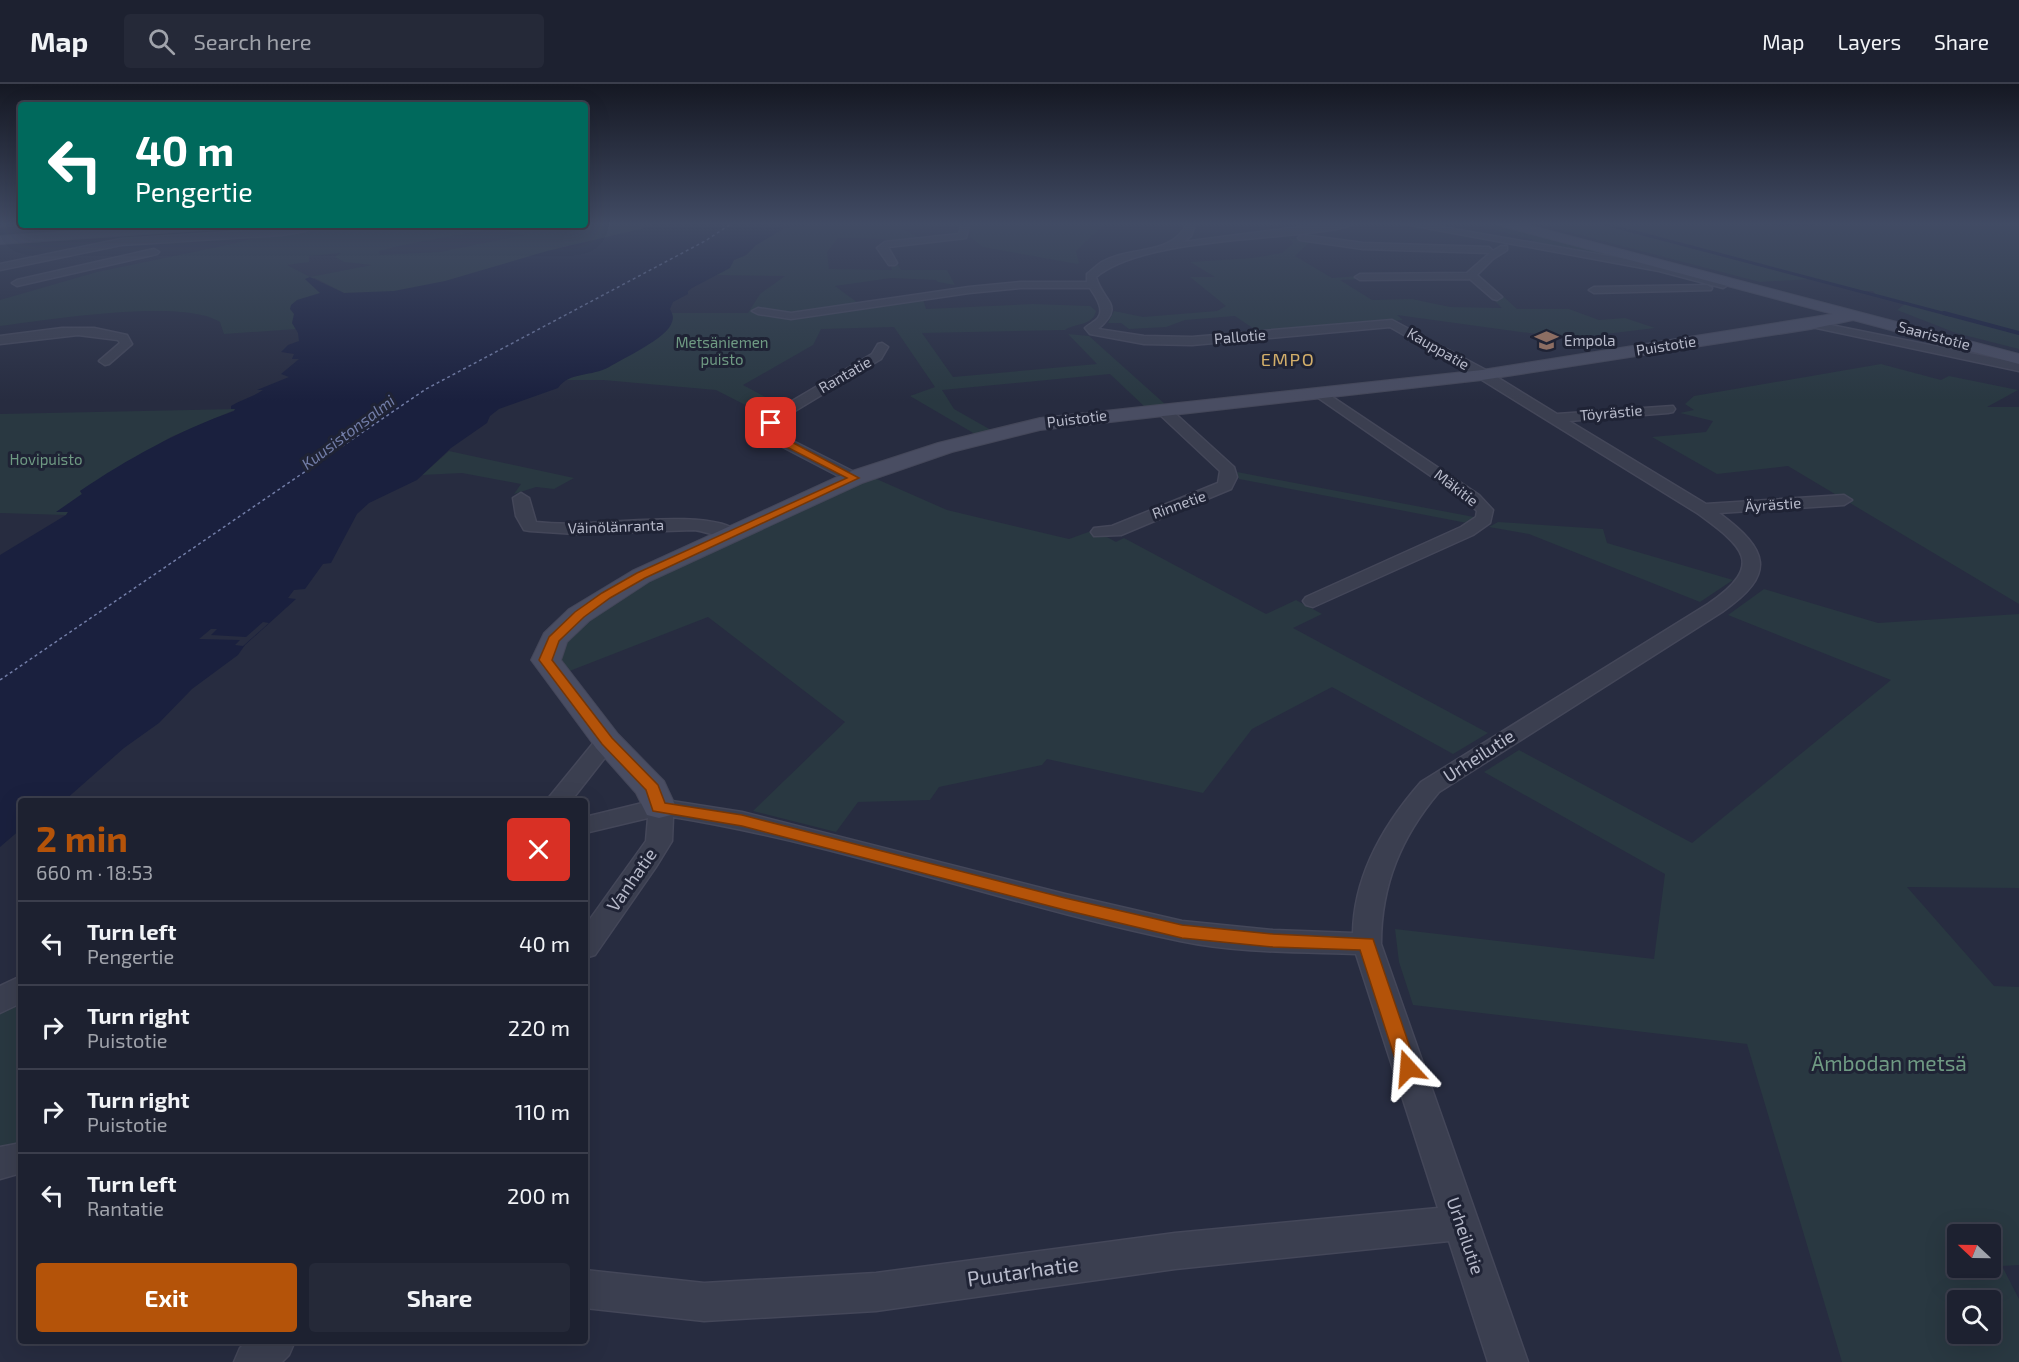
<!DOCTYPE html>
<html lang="en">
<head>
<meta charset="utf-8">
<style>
	:root { --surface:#1d2130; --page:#252938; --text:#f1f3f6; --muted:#a0a3ab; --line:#3b3e4c; --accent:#b45309 }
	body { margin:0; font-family:"Exo 2",sans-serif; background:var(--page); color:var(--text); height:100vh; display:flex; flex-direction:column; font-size:22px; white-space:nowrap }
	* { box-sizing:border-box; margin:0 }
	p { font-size:20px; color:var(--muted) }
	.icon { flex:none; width:33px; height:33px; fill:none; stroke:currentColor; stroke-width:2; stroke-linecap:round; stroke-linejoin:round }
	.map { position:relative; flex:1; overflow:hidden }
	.drawer { position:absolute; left:18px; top:714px; width:570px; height:546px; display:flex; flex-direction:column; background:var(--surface); border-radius:6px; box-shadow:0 6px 24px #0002,0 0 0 2px var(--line) }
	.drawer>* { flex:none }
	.guide { position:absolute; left:18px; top:18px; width:570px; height:126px; border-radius:6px; box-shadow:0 6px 24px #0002,0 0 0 2px var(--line); background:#00695c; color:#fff; overflow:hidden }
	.needle { width:39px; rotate:292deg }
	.controls { position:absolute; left:1947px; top:1140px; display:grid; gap:12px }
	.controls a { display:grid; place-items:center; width:54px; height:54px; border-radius:6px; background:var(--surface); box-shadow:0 6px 24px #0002,0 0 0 2px var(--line); font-size:30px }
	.pin { position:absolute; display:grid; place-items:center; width:51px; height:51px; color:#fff; margin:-26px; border-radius:12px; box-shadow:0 3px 9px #0006 }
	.me { position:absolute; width:66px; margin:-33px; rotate:341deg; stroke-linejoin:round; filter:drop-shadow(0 0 4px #0008) }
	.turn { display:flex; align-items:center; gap:21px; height:126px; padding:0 18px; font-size:27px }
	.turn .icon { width:78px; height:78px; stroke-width:2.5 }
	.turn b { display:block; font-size:42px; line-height:51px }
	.round { display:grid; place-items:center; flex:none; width:63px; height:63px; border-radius:6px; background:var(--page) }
	.summary { display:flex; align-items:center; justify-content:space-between; height:102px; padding:0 18px }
	h1 { font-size:36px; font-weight:700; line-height:45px; color:var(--accent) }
	.cta { display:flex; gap:12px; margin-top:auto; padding:12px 18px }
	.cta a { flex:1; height:69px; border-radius:6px; background:var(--accent); color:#fff; font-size:24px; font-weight:700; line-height:69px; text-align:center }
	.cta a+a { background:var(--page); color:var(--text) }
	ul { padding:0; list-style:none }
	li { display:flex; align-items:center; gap:18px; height:84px; padding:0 18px; border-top:2px solid var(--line) }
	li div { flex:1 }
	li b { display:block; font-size:22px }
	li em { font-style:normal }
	header { display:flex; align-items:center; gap:36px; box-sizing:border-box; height:84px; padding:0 30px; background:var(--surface); border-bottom:2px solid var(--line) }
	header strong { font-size:28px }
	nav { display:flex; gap:33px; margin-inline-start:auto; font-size:21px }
	.search { width:420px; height:54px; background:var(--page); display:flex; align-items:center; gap:15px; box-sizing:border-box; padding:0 21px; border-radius:6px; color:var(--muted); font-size:22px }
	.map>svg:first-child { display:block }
</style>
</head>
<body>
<header>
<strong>Map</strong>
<div class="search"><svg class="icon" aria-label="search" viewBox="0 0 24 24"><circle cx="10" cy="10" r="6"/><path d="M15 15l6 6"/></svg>Search here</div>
<nav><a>Map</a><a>Layers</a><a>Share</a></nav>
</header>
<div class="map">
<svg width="2019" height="1278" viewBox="0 0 2019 1278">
	<rect width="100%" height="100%" fill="#272c40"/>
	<path fill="#293841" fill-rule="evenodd" d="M 611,138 L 651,138 L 639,144 C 650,145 660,138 673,138 L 476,208 L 344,209 L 315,194 L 305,195 L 319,207 L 340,216 L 297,247 L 296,245 L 224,250 L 220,238 C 182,214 47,236 0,242 L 0,216 L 97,188 L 232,160 L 267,151 L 303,147 L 320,141 L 585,141 ZM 495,144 L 524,151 L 440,168 L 380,171 L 379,167 L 403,161 ZM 341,169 L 335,173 L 344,178 L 372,181 L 310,193 L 287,181 L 309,178 L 309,172 Z
		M 843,138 L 961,138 L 959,142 L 903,145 L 921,155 L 889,158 L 885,155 L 838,154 L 827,168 L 829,185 L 892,186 L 890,179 L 897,179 L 901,186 L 947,186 L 955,201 L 938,198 L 936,196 L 891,194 L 835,202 L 862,222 L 923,215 L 926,225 L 1033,220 L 1090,222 L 1096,227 C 1093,242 1075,239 1065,246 L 922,249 L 953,293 L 1097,280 L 1068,250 L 1089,252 L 1166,321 L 1145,323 L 1110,290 L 942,306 L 954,325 L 991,346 L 975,350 L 910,312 L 935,303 L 894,243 L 821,245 L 813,261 L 743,301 L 784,323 L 757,327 L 716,306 L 603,296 L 563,296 L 609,283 L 639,265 L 673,234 L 672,229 L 748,229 L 760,210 L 785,192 L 714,191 L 723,188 L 734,176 L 746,171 L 756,161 L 783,144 Z
		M 971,138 L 1106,138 L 1076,167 L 1079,179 L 1077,180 L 983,163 L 970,153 Z
		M 1463,138 L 1484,138 L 1644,179 L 1530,159 L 1534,156 Z
		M 1530,138 L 2019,138 L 2019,265 L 1956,249 L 1897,226 L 1906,219 L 1876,211 L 1873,207 L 1857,207 L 1813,195 L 1760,198 Z
		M 1288,154 L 1311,157 L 1295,172 L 1332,194 L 1358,192 L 1361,195 L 1340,196 L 1372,216 L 1412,215 L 1450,223 L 1502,224 L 1491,213 L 1504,213 L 1517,225 L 1569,225 L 1599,236 L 1625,234 L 1655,244 L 1589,252 L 1558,253 L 1397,231 L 1403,236 L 1260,249 L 1235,232 L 1185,236 L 1166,243 L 1129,245 L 1121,239 L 1108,239 L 1114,227 L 1143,233 L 1217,227 L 1226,222 L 1190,193 L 1215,193 L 1190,178 L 1253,174 L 1282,169 L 1293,159 Z
		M 1881,280 L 1941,296 L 1949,292 L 2018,306 L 1987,323 L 2019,323 L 2019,520 L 1788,382 L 1717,390 L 1652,353 L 1706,348 L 1713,337 L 1680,329 L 1694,326 L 1685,320 L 1694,312 Z
		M 237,325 L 171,353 L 80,407 L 82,410 L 58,427 L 68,428 L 66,431 L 0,429 L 0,330 Z
		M 449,367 L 574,394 L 554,405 L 536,403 L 514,410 L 521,400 L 462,389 L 422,391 Z
		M 1237,388 L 1474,433 L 1467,439 L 1239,395 Z
		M 872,393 L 947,426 L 1069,455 L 1094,446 L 1116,458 L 1124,454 L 1266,530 L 1296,516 L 1322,530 L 1293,544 L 1488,649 L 1453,670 L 1332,603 L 1252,645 L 1203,709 L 1047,675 L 1042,681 L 939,703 L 930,716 L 858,718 L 836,748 L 753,727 L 845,638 L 708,533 L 567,588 L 559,573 L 564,557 L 632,501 Z
		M 1498,438 L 1603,445 L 1607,459 L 1733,496 L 1700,518 L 1529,450 L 1489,443 Z
		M 1764,505 L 1878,539 L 2019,530 L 2019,804 L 1907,803 L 1994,902 L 2019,903 L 2019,1181 L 2002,1182 L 2019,1215 L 2019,1278 L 1842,1278 L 1747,960 L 1413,921 L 1399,878 L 1395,845 L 1654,875 L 1665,790 L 1484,688 L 1519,666 L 1692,759 L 1891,596 L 1728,531 ZM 1958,1150 L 1990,1150 L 1990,1184 L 1958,1184 ZM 1958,1216 L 1990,1216 L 1990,1250 L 1958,1250 Z
		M 21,914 L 21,1069 L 0,1075 L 0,926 Z"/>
	<path fill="#1a203e" d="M 659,138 L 785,138 L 779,143 L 783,144 L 782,146 L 756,161 L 746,171 L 734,176 L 730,184 L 692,204 L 688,207 L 688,210 L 673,218 L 670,225 C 672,229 674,233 672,238 C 668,254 622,275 609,283 C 592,293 570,287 558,304 L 499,325 L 490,332 L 487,339 L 451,364 L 417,396 L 369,419 L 357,430 L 331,479 L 323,480 L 305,505 L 294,506 L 288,514 L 296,515 L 245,561 L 238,571 L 192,605 L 159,639 L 124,664 L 64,717 L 21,717 L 21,745 L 0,763 L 0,471 L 66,431 L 68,428 L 56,428 L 82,410 L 80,407 C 127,375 180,346 234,327 L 235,325 L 231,325 L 231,322 C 242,315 253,313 263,306 L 257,306 L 289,293 L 281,290 L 299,275 L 292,275 L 294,270 L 281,268 L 288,261 L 299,257 L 298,249 L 292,239 L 294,230 L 290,225 L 291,221 L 297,216 L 320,209 L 305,195 L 310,193 L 344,209 L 394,207 L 445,197 L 547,167 L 649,143 Z"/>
	<path fill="#272c40" d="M 263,538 L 269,539 L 243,562 L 235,561 L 240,556 L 199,555 L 211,545 L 217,545 L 211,551 L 246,553 Z"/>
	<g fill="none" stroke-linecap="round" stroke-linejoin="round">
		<path stroke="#1a203e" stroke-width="3" d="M 1597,138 L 1950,231
			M 1737,138 L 1807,141 L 1821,138"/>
		<path stroke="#1a203e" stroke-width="4" d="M 1944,229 L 2019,249"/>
		<path stroke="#727da7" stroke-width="1.5" stroke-dasharray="3 3" stroke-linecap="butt" d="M 0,596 L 426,305 L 705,157 L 734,138"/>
		<defs>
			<path id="street" d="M 0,138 L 21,138 L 21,141 L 24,141 L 0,142 Z
				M 962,138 L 970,138 L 966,154 L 888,163 L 897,179 L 895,181 L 889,181 L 877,164 L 885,158 L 959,150 Z
				M 1188,138 L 1196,138 L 1191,152 L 1183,158 L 1339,138 L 1356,138 C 1344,146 1322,147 1307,149 C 1251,156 1138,158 1096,193 C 1103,218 1126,221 1098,245 L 1144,252 L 1192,253 L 1392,236 L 1484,285 L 1557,330 L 1673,322 L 1675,325 L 1673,328 L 1668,329 L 1569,337 L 1706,420 L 1844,411 L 1852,416 L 1844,421 L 1719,429 C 1769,466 1777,490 1722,528 L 1439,708 C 1401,753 1381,801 1381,860 L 1528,1278 L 1488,1278 L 1449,1157 L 1175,1185 L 876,1227 L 704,1237 L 585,1224 L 585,1186 L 704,1199 L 876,1189 L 1175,1149 L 1438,1124 L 1356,870 C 1298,868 1237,869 1180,857 C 1010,822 845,761 673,733 L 672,757 L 656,783 L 595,871 L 585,874 L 585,842 L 646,757 L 648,734 L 585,749 L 585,733 L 659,715 L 742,728 L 1065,810 L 1182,837 L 1273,846 L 1353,849 C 1354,791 1384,740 1421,698 L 1708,520 C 1767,480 1742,462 1697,429 L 1474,291 L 1390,243 L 1192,261 L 1144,260 L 1090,250 L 1085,244 C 1089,240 1095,238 1098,234 C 1105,225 1095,212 1090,204 L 1020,204 L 969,209 L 791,235 L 758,230 L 752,227 L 758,224 L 791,229 L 969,203 L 1020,198 L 1087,198 L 1087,190 C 1092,186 1097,181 1102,178 C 1132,161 1172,173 1188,138 Z
				M 1394,138 L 1413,138 L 1660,181 L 1728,201 L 1723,204 L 1659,187 Z
				M 304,141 L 316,141 L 305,147 L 282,151 L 121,161 L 0,186 L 0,180 L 121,155 L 282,145 Z
				M 1303,151 L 1363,159 L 1489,163 L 1493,167 L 1501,162 L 1507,162 L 1507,166 L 1493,175 L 1477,191 L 1502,213 L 1497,216 L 1493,215 L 1470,195 L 1360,196 L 1355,193 L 1360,190 L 1467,189 L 1490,169 L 1363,165 L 1300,156 L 1298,154 Z
				M 154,165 L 159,168 L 157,170 L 17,202 L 12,199 L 17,196 Z
				M 1707,201 L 1712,204 L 1711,206 L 1594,209 L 1589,206 L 1594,203 Z
				M 1811,237 L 2019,279 L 2019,287 L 1807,242 L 1805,240 Z
				M 62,244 L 94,244 L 127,251 L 132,260 L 109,280 L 105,281 L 99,277 L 120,259 L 118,256 L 78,251 L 0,260 L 0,252 Z
				M 882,259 L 888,263 L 881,275 L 785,333 L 778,340 L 780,348 L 787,354 L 860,391 L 862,394 L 860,397 L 848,397 L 777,360 L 766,350 L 764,339 L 775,327 L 872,270 L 878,260 Z
				M 1322,306 L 1479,411 L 1493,426 L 1490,439 L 1473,451 L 1313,523 L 1306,521 L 1303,517 L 1306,513 L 1461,443 L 1476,433 L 1477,427 L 1467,417 L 1317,313 L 1315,310 L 1317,307 Z
				M 1163,322 L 1168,323 L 1234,383 L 1237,393 L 1231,405 L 1121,451 L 1094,452 L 1091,448 L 1094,444 L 1112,442 L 1218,399 L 1220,387 L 1158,329 L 1156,326 L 1158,323 Z
				M 521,409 L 529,414 L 536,438 C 554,440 573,440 591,439 C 620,438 722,426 740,450 L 737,454 C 725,457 707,447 694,446 L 576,450 L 530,447 L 524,446 L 516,432 L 513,414 Z
				M 607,650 L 615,652 L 618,657 L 571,717 L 546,717 L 599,652 Z
				M 21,892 L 21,919 L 0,929 L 0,902 Z
				M 21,1059 L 21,1089 L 0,1095 L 0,1063 Z
				M 247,1257 L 295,1257 L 289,1271 L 282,1278 L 234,1278 L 240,1264 Z"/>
			<path id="secondary" d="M 1496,138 L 1516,138 L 2019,270 L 2019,280 L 1853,236 L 1811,245 L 1482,296 L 1040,346 L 952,368 L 862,399 L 650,497 L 589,537 L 567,558 L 561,576 L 618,650 L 664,697 L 676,723 L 671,731 L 659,734 L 647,731 L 636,709 L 596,664 L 531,576 L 544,549 L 569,525 L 632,487 L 846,389 L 938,359 L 1040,334 L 1482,286 L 1833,230 L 1498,141 Z
				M 163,141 L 223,141 L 217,145 L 0,160 L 0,152 Z"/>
		</defs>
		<use href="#street" stroke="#444759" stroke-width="3"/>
		<use href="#secondary" stroke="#444759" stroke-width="2"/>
		<use href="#street" fill="#3b3f50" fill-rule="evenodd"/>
		<use href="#secondary" fill="#494d62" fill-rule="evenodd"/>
	</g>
	<linearGradient id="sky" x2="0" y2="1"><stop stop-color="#151823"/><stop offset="0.44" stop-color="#414b64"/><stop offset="1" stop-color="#414b64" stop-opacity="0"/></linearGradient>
	<rect width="2019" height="317" fill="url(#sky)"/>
	<path fill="#b45309" stroke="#753606" stroke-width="1.5" d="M 768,337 L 774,337 L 778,349 L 786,355 L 859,394 L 645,494 L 610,514 L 584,533 L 559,557 L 552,576 L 612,654 L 658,701 L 665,719 L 742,731 L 1065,814 L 1182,841 L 1273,850 L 1373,855 L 1417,984 L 1415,990 L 1408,992 L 1401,990 L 1398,984 L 1360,866 L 1273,863 L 1182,854 L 1065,826 L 742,742 L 653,727 L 646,706 L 602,660 L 539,576 L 549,553 L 575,528 L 602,509 L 637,489 L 847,394 L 779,359 L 769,350 Z"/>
	<defs>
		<symbol id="school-bare" viewBox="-9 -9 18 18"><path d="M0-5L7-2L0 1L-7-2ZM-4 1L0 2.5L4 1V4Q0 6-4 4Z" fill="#8d6e63" stroke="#1f2335" stroke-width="2.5" paint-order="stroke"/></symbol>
	</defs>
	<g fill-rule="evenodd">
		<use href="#school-bare" x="1530" y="240" width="33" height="33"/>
	</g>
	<g text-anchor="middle" stroke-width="6" stroke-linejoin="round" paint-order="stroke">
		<g font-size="15" fill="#b7baca" stroke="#1f2335">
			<text transform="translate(1934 252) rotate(15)" y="5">Saaristotie</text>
			<text transform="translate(1240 253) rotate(-5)" y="5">Pallotie</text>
			<text transform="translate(1666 262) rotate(-9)" y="5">Puistotie</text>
			<text transform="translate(1438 265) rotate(30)" y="5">Kauppatie</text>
			<text transform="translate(845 291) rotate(-30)" y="5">Rantatie</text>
			<text transform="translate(1611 329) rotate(-5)" y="5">Töyrästie</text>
			<text transform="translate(1077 335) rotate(-7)" y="5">Puistotie</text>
			<text transform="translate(1456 404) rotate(37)" y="5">Mäkitie</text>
			<text transform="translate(1179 421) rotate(-20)" y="5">Rinnetie</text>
			<text transform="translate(1773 421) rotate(-4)" y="5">Äyrästie</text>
			<text transform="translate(616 443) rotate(-2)" y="5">Väinölänranta</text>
		</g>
		<g font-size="15" fill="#b7baca" stroke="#1f2335" text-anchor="start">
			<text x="1564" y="262">Empola</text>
		</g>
		<g font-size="15" fill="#6f9a83" stroke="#1f2335">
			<text x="722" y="264">Metsäniemen<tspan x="722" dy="17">puisto</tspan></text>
			<text x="46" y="381">Hovipuisto</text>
		</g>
		<g font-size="16" font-style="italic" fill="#727da7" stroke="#1f2335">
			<text transform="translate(348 348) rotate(-37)" y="6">Kuusistonsalmi</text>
		</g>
		<g font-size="18" letter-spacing="1.5" fill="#d2ae6a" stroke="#1f2335">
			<text x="1288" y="282">EMPO</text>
		</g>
		<g font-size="18" fill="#b7baca" stroke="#1f2335">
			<text transform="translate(1479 672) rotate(-33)" y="6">Urheilutie</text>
			<text transform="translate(632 796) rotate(-55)" y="6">Vanhatie</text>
			<text transform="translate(1465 1152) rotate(71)" y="6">Urheilutie</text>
		</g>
		<g font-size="21" fill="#6f9a83" stroke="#1f2335">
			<text x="1889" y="987">Ämbodan metsä</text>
		</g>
		<g font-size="21" fill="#b7baca" stroke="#1f2335">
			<text transform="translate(1023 1188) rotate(-8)" y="7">Puutarhatie</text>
		</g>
	</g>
</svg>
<div class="controls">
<a><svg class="needle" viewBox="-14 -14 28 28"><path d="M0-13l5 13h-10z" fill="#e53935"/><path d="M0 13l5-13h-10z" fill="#a0a3ab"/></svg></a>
<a><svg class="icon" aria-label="search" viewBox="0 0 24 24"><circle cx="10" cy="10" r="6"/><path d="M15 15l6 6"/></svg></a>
</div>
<div class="pin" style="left:771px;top:339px;background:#d93025"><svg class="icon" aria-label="arrive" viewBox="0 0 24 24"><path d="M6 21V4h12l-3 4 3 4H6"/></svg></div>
<svg class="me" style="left:1408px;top:984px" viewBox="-20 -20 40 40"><path d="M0-17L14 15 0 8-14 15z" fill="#b45309" stroke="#fff" stroke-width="4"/></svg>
<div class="guide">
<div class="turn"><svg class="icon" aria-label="left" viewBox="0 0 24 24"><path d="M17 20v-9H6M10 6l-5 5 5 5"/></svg><div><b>40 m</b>Pengertie</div></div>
</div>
<section class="drawer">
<div class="summary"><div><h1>2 min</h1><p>660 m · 18:53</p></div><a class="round" style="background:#d93025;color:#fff"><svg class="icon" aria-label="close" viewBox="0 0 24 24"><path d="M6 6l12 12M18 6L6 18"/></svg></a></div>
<ul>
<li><svg class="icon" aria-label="left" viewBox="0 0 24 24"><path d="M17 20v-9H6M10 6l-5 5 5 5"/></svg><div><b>Turn left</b><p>Pengertie</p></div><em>40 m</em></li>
<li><svg class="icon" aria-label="right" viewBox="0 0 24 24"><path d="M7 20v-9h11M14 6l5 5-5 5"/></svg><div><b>Turn right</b><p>Puistotie</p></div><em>220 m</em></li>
<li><svg class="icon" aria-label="right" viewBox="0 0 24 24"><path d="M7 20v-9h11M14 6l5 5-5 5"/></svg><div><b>Turn right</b><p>Puistotie</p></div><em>110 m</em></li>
<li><svg class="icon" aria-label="left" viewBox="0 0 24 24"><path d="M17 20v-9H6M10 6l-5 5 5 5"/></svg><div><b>Turn left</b><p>Rantatie</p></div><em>200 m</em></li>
</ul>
<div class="cta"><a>Exit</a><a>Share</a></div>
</section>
</div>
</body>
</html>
